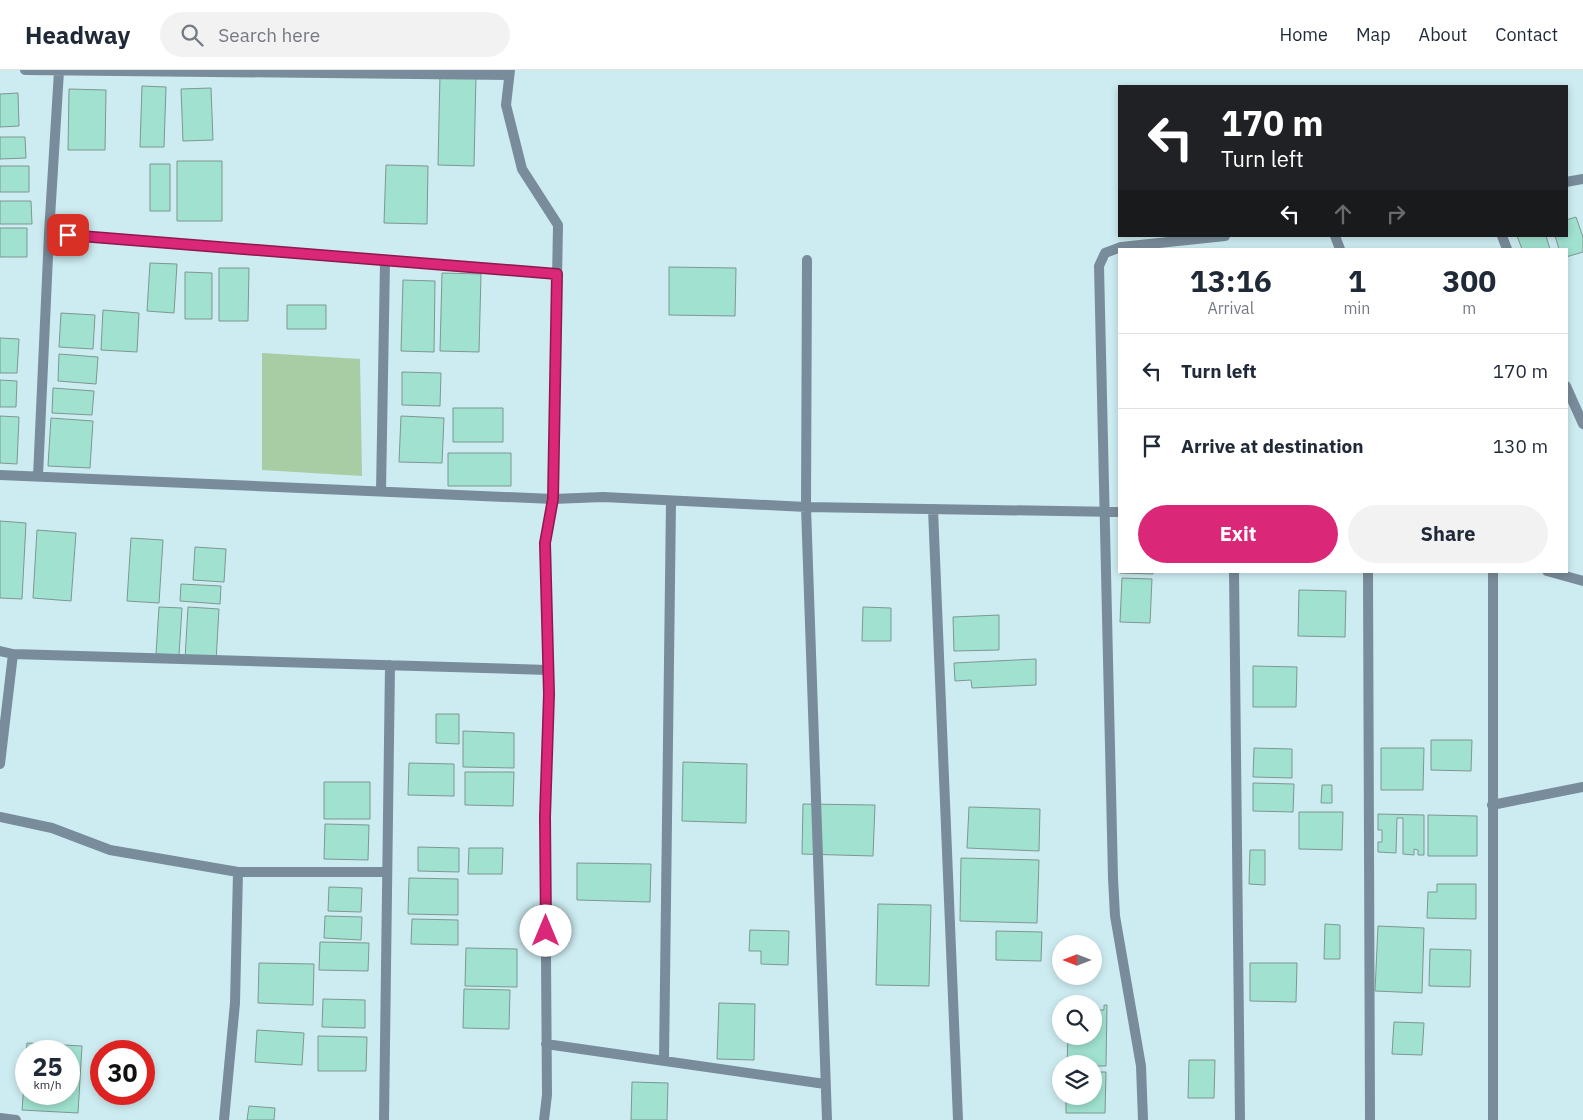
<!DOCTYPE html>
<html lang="en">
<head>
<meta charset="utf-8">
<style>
	:root { --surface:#fff; --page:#f2f2f3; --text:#1f2937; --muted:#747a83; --line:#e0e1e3; --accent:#db2777 }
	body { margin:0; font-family:"IBM Plex Sans",sans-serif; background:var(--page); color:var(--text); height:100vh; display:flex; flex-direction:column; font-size:19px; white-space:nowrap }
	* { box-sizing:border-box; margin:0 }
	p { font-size:16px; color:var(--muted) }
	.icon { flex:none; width:28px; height:28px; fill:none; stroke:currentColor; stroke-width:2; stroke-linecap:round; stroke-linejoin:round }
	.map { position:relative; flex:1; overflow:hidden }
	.details { position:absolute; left:1118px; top:178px; width:450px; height:325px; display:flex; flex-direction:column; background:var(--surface); border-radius:0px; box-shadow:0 2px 8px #0003 }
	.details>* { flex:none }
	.hud { position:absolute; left:1118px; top:15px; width:450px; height:152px; border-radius:0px; box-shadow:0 2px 8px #0003; background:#202124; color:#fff; overflow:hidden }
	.needle { width:32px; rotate:270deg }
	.tools { position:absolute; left:1052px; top:865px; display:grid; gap:10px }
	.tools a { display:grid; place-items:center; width:50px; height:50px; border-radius:50%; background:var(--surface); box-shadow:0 2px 8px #0003; font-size:25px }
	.speed { position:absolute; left:15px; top:970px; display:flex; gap:10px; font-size:25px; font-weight:700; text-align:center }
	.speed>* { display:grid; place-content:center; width:65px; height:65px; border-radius:50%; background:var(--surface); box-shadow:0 2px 8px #0003; line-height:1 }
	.speed small { font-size:12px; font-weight:400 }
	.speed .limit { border:8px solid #d22; background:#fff; color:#111 }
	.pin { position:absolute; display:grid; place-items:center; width:42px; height:42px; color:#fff; margin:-21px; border-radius:10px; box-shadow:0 2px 8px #0006 }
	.me { position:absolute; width:55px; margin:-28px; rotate:0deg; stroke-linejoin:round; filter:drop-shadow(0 0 4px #0008) }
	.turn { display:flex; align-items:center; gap:18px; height:105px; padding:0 20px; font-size:22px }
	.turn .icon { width:65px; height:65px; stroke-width:2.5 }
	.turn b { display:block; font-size:35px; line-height:42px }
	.lanes { display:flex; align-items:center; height:48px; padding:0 20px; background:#0003; justify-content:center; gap:25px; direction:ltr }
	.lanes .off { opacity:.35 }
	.eta { display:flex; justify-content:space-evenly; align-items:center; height:85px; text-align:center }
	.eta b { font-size:30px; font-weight:800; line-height:35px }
	.button { display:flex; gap:10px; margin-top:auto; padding:10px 20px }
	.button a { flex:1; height:58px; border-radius:30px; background:var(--accent); color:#fff; font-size:20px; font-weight:800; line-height:58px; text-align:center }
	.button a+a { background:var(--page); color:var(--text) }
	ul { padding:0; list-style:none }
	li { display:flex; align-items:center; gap:15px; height:75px; padding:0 20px; border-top:1px solid var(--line) }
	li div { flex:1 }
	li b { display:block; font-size:19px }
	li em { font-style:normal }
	header { display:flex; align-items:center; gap:30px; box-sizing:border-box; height:70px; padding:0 25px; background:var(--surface); border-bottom:1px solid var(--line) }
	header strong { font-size:24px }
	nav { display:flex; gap:28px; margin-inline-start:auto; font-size:18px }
	.search { width:350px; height:45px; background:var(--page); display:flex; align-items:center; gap:12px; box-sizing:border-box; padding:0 18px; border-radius:28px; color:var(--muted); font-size:19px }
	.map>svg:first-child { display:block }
</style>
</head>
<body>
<header>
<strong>Headway</strong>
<div class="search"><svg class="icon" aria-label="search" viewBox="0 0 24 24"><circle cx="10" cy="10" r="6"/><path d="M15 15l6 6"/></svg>Search here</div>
<nav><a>Home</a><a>Map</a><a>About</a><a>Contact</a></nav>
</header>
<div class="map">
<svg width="1583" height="1050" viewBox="0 0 1583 1050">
	<rect width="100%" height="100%" fill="#cdecf1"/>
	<path fill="#a8cca4" d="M 262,283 L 360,289 L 362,406 L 262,400 Z"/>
	<path fill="#a0e1cf" stroke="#7d9890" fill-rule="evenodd" d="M 440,4 L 476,5 L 474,96 L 438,95 Z
		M 142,16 L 166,17 L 164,77 L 140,77 Z
		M 211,18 L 213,70 L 183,71 L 181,19 Z
		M 69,19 L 106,20 L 105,80 L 68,80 Z
		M 18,23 L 19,56 L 0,57 L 0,24 Z
		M 0,67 L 25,67 L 26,88 L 0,89 Z
		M 177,91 L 222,91 L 222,151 L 177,151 Z
		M 150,94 L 170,94 L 170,141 L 150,141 Z
		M 386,95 L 428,96 L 427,154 L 384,153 Z
		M 0,96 L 29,96 L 29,122 L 0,122 Z
		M 0,131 L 31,131 L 32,154 L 0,154 Z
		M 1576,147 L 1583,167 L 1583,182 L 1566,187 L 1566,179 L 1559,179 L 1555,166 L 1566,166 L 1566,150 Z
		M 0,158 L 27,158 L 27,187 L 0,187 Z
		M 1517,166 L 1546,166 L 1550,179 L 1522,179 Z
		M 150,193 L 177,194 L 174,243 L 147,241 Z
		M 669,197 L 736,198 L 735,246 L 669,245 Z
		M 219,198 L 249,198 L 248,251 L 219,251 Z
		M 185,202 L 212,203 L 212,249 L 185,249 Z
		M 442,203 L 481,204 L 479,282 L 440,281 Z
		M 403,210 L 435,211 L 434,282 L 401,281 Z
		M 287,235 L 326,235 L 326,259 L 287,259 Z
		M 103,240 L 139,243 L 137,282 L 101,280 Z
		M 61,243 L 95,245 L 93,279 L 59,277 Z
		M 0,268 L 19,269 L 17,303 L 0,303 Z
		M 59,284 L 98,287 L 96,314 L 58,311 Z
		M 402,302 L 441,303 L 440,336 L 402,335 Z
		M 0,310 L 17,311 L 16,337 L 0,337 Z
		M 53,318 L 94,321 L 92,345 L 52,343 Z
		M 453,338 L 503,338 L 503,372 L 453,372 Z
		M 0,346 L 19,347 L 17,394 L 0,393 Z
		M 401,346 L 444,348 L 442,393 L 399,392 Z
		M 51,348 L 93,351 L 90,398 L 48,396 Z
		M 448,383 L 511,383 L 511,416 L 448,416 Z
		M 0,451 L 26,453 L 22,529 L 0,528 Z
		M 37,460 L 76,463 L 71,531 L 33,528 Z
		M 131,468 L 163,470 L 159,533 L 127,531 Z
		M 195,477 L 226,479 L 224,512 L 193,510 Z
		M 1121,501 L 1153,501 L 1153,504 L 1120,503 Z
		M 1122,508 L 1152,509 L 1150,553 L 1120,552 Z
		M 181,514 L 221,516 L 220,534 L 180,531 Z
		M 1299,520 L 1346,521 L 1345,567 L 1298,566 Z
		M 159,537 L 182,538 L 179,585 L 156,584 Z
		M 188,537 L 219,539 L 216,591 L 185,589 Z
		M 863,537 L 891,538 L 891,571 L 862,571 Z
		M 999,545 L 999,580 L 954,581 L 953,547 Z
		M 1036,589 L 1036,615 L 972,618 L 971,610 L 955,611 L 954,593 Z
		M 1253,596 L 1297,597 L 1296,637 L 1253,637 Z
		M 436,644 L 459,644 L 459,674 L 436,673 Z
		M 463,661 L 514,663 L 514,698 L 463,697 Z
		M 1431,670 L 1472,670 L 1471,701 L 1431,700 Z
		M 1254,678 L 1292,679 L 1292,708 L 1253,707 Z
		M 1381,678 L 1424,678 L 1423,720 L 1381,720 Z
		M 683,692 L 747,694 L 746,753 L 682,751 Z
		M 409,693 L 454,694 L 454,726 L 408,725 Z
		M 465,702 L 514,702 L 513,736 L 465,735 Z
		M 324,712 L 370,712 L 370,749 L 324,749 Z
		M 1253,713 L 1294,714 L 1293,742 L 1253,741 Z
		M 1322,715 L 1332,715 L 1332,733 L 1321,733 Z
		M 803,734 L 875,735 L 873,786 L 802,784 Z
		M 969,737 L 1040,739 L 1039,781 L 967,778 Z
		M 1299,742 L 1343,742 L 1342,780 L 1299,779 Z
		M 1378,744 L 1424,745 L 1424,785 L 1418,785 L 1418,780 L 1414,779 L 1414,785 L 1403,784 L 1403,748 L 1397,748 L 1396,783 L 1378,782 L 1378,772 L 1382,772 L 1382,760 L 1378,760 Z
		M 1428,745 L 1477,746 L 1477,786 L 1428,786 Z
		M 325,754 L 369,755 L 368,790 L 324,789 Z
		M 418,777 L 459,778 L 459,802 L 418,801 Z
		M 469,778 L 503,778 L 502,804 L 468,804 Z
		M 1250,780 L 1265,780 L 1265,815 L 1249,814 Z
		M 961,788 L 1039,790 L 1037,853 L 960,851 Z
		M 577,793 L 651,794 L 650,832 L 577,830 Z
		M 409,808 L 458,809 L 458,845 L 408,844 Z
		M 1437,814 L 1476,814 L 1476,849 L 1427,848 L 1428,822 L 1437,822 Z
		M 329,817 L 362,818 L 361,842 L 328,841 Z
		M 878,834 L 931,835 L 929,916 L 876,915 Z
		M 325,846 L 362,847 L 361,870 L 324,868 Z
		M 412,849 L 458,850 L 458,875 L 411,874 Z
		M 1325,854 L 1340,855 L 1340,889 L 1324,889 Z
		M 1378,856 L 1424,858 L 1422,923 L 1375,921 Z
		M 750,860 L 789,861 L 788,895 L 761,894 L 761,881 L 749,881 Z
		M 996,861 L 1042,862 L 1041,891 L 996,890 Z
		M 320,872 L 369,873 L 368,901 L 319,900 Z
		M 466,878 L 517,879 L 517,917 L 465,916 Z
		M 1430,879 L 1471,880 L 1470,917 L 1429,916 Z
		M 259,893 L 314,894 L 313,935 L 258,933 Z
		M 1250,893 L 1297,893 L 1296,932 L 1250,931 Z
		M 464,919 L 510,920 L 509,959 L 463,958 Z
		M 323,929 L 365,930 L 365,958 L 322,957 Z
		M 719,933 L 755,934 L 754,990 L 717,989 Z
		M 1104,935 L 1107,935 L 1106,996 L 1094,996 L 1094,994 L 1067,994 L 1068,966 L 1094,966 L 1094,940 L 1104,940 Z
		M 1394,952 L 1424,953 L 1422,985 L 1392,984 Z
		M 257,960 L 304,963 L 302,995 L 255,992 Z
		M 318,966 L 367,967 L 366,1001 L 318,1001 Z
		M 27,973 L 82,976 L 78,1043 L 22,1040 ZM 26,981 L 69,981 L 69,1024 L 26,1024 Z
		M 1189,990 L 1215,990 L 1214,1028 L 1188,1028 Z
		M 1094,1002 L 1106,1002 L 1105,1043 L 1066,1043 L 1066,1026 L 1094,1026 Z
		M 632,1012 L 668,1013 L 667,1050 L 631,1050 Z
		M 249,1036 L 275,1038 L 274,1050 L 247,1050 Z"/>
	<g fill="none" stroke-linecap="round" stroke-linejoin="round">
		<path stroke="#798c9b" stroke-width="10" d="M 25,0 L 509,5
			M 1566,112 L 1583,109
			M 49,164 L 557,204
			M 1335,166 L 1340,179
			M 1502,166 L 1507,179
			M 807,190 L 806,437 L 827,1050
			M 1566,316 L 1583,354
			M 0,405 L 553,429 L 558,155 L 522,99 L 506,35 L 510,0
			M 38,406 L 49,164 L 59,1
			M 381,421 L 385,192
			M 933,439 L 958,1050
			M 1234,501 L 1240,1050
			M 1368,501 L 1370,1050
			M 1493,501 L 1493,1050
			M 1547,501 L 1583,511
			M 0,581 L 13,584 L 548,600
			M 0,694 L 13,584
			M 1492,735 L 1583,717
			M 0,747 L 52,758 L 110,780 L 238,802 L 386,802
			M 546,974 L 825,1014
			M 664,991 L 671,431
			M 0,1048 L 16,1050
			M 224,1050 L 235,933 L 238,802
			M 384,1050 L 390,595
			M 544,1050 L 547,1025 L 545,747 L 549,623 L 545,473 L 553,429 L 603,427 L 806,437 L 1119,442
			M 1143,1050 L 1141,996 L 1115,846 L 1113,808 L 1099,196 L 1105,183 L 1121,177 L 1225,166"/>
	</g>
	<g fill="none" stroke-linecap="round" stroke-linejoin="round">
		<defs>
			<path id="route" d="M 68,165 L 557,204 L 553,429 L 545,473 L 549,624 L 545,747 L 546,861"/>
		</defs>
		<use href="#route" stroke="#8e194d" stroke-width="12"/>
		<use href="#route" stroke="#db2777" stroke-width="9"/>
	</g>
</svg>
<div class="tools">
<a><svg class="needle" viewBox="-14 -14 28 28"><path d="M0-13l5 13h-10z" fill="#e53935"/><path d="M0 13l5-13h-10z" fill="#747a83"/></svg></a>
<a><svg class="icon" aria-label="search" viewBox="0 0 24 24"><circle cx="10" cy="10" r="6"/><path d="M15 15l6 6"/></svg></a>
<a><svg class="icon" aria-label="layers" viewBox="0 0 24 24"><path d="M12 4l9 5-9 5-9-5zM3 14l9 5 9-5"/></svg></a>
</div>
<div class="speed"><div>25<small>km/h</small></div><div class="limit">30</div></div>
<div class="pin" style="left:68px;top:165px;background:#d93025"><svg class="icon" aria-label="arrive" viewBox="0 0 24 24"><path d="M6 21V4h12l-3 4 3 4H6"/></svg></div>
<svg class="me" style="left:546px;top:861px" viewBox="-20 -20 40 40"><circle r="19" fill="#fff"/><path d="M0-13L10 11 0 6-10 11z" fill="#db2777"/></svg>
<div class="hud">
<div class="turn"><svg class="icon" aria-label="left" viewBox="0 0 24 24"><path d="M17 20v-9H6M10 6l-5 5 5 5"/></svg><div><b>170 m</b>Turn left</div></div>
<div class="lanes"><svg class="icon" aria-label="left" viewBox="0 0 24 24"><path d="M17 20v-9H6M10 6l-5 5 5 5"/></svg><svg class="icon off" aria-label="ahead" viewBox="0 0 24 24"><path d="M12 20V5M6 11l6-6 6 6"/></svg><svg class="icon off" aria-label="right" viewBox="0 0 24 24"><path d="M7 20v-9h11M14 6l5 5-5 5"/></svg></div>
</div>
<section class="details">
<div class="eta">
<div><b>13:16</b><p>Arrival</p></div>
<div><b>1</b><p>min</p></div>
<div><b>300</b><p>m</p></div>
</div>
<ul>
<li><svg class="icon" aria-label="left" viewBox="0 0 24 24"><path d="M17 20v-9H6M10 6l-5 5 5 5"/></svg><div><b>Turn left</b></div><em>170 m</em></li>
<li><svg class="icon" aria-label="arrive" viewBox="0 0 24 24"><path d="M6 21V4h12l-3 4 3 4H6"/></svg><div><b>Arrive at destination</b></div><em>130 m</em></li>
</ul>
<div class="button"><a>Exit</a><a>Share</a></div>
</section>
</div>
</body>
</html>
